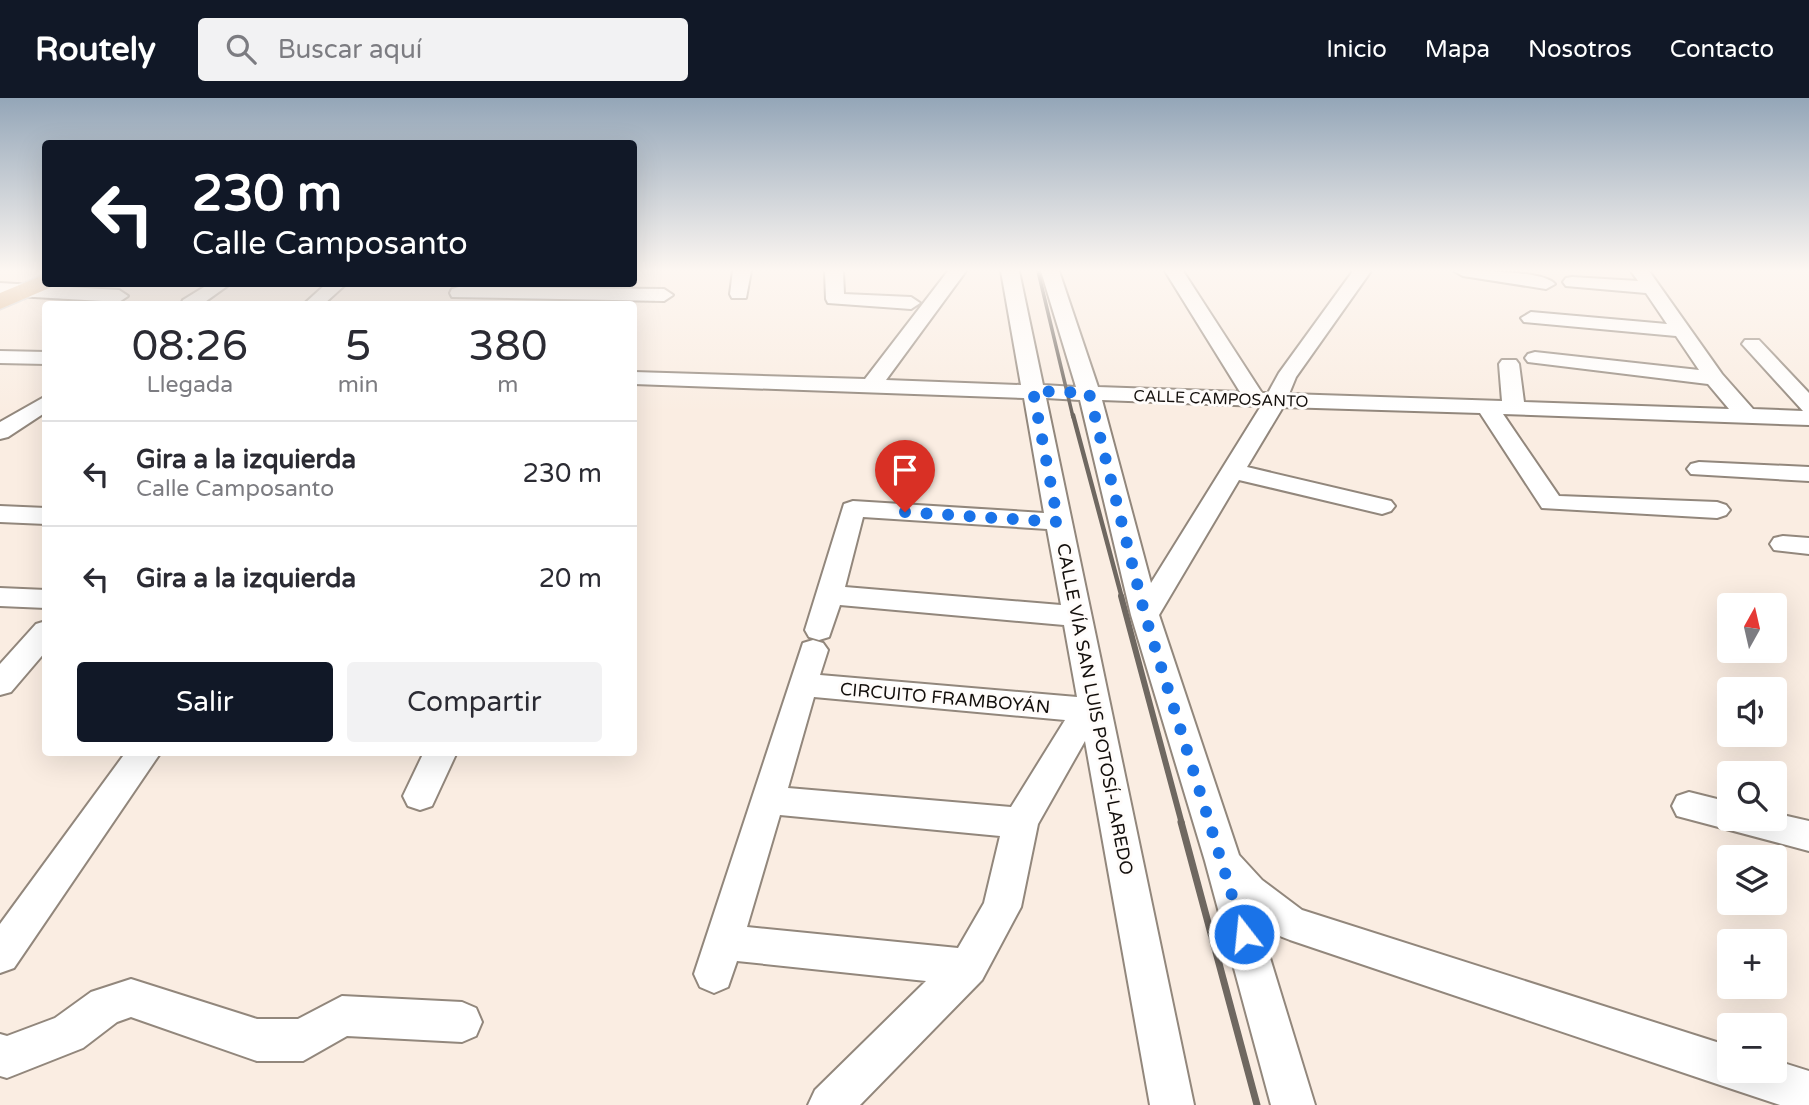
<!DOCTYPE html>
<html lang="es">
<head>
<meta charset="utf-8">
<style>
	:root { --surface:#fff; --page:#f2f2f3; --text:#2b2b33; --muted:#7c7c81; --line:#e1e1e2; --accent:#111827 }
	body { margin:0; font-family:"Varela Round",sans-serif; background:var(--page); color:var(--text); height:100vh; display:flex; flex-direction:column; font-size:26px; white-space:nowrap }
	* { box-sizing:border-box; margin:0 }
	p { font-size:23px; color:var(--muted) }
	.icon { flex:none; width:38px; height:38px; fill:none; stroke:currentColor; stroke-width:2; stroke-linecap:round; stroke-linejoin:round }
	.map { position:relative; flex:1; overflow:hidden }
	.sheet { position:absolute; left:42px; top:203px; width:595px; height:455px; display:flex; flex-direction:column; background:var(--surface); border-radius:7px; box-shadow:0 7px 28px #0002 }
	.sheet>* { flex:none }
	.guide { position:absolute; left:42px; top:42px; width:595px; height:147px; border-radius:7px; box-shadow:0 7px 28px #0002; background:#111827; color:#fff; overflow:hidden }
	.needle { width:46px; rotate:8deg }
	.buttons { position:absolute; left:1717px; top:495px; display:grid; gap:14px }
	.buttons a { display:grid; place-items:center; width:70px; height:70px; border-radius:7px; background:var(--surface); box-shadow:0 7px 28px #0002; font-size:35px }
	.pin { position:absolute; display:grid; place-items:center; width:60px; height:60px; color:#fff; margin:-72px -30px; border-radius:50% 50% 50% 0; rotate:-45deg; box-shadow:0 0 7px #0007 }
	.pin .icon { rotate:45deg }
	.me { position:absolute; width:77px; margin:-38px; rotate:344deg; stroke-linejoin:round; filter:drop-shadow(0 0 5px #0008) }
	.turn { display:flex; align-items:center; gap:24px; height:147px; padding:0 35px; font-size:32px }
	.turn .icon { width:91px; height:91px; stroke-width:2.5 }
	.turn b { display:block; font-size:49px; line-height:60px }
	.eta { display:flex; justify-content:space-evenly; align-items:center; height:119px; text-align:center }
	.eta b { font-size:42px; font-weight:600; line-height:49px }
	.action { display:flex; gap:14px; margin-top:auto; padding:14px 35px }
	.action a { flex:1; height:80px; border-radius:7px; background:var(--accent); color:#fff; font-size:28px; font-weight:600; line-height:80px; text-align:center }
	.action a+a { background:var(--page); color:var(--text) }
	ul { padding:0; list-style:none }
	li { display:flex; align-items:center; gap:21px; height:105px; padding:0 35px; border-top:2px solid var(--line) }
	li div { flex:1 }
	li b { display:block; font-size:26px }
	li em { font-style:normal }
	header { display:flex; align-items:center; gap:42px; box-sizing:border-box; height:98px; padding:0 35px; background:var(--accent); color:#fff }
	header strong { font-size:33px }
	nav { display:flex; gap:38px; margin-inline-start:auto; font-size:24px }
	.search { width:490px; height:63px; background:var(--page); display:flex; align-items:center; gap:18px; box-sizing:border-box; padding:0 24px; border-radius:7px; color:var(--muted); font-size:26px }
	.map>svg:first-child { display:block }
</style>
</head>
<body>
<header>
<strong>Routely</strong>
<div class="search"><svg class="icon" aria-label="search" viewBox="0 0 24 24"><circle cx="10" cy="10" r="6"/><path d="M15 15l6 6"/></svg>Buscar aquí</div>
<nav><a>Inicio</a><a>Mapa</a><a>Nosotros</a><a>Contacto</a></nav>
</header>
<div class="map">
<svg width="1809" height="1007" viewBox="0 0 1809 1007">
	<rect width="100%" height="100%" fill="#faede2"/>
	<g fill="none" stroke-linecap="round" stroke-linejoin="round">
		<defs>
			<path id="minor" d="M 733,173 L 751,173 L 746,200 L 732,200 L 730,196 Z
				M 825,173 L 843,173 L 844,196 L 911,199 L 920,205 L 911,211 L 828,205 L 826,201 Z
				M 948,173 L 966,173 L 886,282 L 1021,287 L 1001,173 L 1019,173 L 1043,287 L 1076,289 L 1041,173 L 1059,173 L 1098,289 L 1240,294 L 1165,173 L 1183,173 L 1262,295 L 1268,295 L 1279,275 L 1353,173 L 1371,173 L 1296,279 L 1289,296 L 1502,303 L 1499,266 L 1502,262 L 1516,262 L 1519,266 L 1524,304 L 1729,311 L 1708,286 L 1528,264 L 1525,260 L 1528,256 L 1535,254 L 1699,272 L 1676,238 L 1524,224 L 1521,220 L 1531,214 L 1667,226 L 1646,195 L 1566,188 L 1563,184 L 1566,180 L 1572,179 L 1638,183 L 1631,173 L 1649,173 L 1722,276 L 1753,311 L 1803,313 L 1742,246 L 1745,242 L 1759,242 L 1809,295 L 1809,327 L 1503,316 L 1559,398 L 1717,404 L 1726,407 L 1730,412 L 1726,417 L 1717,420 L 1542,410 L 1480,315 L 1283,309 L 1247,369 L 1391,403 L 1395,408 L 1391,413 L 1382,416 L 1239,382 L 1159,517 L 1239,757 L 1262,782 L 1302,812 L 1729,948 L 1729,973 L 1774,973 L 1774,962 L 1809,973 L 1809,1007 L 1780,1007 L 1729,990 L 1290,842 L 1277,837 L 1259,824 L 1315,1007 L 1271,1007 L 1205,763 L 1131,517 L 1080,302 L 1046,300 L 1194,1007 L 1150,1007 L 1085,643 L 1038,726 L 1021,809 L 982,882 L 860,1007 L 808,1007 L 815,992 L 926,883 L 737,863 L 728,889 L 714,895 L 700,889 L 694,876 L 803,545 L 813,542 L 823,545 L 828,552 L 820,577 L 1077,599 L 1064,527 L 840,507 L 829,539 L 819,542 L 809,539 L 805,532 L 844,406 L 853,403 L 1044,415 L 1024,300 L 634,286 L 634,274 L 865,281 ZM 1102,302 L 1261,308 L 1151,485 ZM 863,419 L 1047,431 L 1061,507 L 845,489 ZM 814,599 L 1065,622 L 1011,709 L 788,690 ZM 780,717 L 1000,738 L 984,805 L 958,850 L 747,829 Z
				M 1454,173 C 1474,173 1543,172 1555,186 L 1546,191 L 1463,178 Z
				M 0,185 L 119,192 L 128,198 L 119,204 L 0,197 Z
				M 209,186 L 230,186 L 202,206 L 181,206 L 183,202 Z
				M 326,186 L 346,186 L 324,206 L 304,206 Z
				M 459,189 L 664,191 L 673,197 L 664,203 L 452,199 L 450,195 L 452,191 Z
				M 0,253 L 46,254 L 46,266 L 0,265 Z
				M 46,298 L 46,314 L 8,339 L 0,341 L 0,324 Z
				M 1699,364 L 1809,369 L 1809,383 L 1691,376 L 1687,371 L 1691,366 Z
				M 0,408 L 46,410 L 46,426 L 0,424 Z
				M 1783,438 L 1809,440 L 1809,456 L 1774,452 L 1770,446 L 1774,440 Z
				M 0,490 L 46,492 L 46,510 L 0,508 Z
				M 46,523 L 46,553 L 11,594 L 0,597 L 0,566 L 36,526 Z
				M 126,654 L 161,654 L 14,870 L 0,875 L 0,826 Z
				M 424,654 L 457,654 L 432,708 L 420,712 L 408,708 L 403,698 Z
				M 1689,694 L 1729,704 L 1729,721 L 1774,721 L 1774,715 L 1809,723 L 1809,753 L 1677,718 L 1672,708 L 1677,698 Z
				M 131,881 L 257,921 L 298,921 L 342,898 L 462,904 L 476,910 L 482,924 L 476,938 L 462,944 L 347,938 L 303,963 L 257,963 L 131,919 L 117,924 L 83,950 L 7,980 L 0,978 L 0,936 L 7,938 L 55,920 L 91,894 Z"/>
			<path id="major" d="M 46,176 L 46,186 L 56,186 L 54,188 L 0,211 L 0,195 Z"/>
		</defs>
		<use href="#minor" stroke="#92877c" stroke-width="4"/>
		<use href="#major" stroke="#d0cfce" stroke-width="3"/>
		<use href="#minor" fill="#fff" fill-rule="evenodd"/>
		<use href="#major" fill="#d6af84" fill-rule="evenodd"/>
		<path stroke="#6f6861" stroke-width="3.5" d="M 1038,173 L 1073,319"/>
		<path stroke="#6f6861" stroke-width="4.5" d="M 1073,317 L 1122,500"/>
		<path stroke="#6f6861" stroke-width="6" d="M 1121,498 L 1182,726"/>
		<path stroke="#6f6861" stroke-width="7" d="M 1181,724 L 1257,1007"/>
	</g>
	<linearGradient id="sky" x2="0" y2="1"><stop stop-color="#94a6b8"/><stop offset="0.55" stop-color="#fdf7f2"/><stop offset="1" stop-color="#fdf7f2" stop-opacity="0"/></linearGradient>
	<rect width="1809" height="314" fill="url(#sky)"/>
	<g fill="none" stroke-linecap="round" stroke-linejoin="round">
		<path stroke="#1a73e8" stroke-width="12" stroke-dasharray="0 21.6" d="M 905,414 L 1058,424 L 1033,293 L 1089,295 L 1145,517 L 1244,836"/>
	</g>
	<g text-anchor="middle" stroke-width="6" stroke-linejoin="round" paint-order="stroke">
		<g font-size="16" fill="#130f0c" stroke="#fffcfa">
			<text transform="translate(1221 300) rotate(2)" y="6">CALLE CAMPOSANTO</text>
		</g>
		<g font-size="18" fill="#130f0c" stroke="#fffcfa">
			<text transform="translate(945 600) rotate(5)" y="6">CIRCUITO FRAMBOYÁN</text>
			<text transform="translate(1095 611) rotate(79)" y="6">CALLE VÍA SAN LUIS POTOSÍ-LAREDO</text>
		</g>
	</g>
</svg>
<div class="buttons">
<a><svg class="needle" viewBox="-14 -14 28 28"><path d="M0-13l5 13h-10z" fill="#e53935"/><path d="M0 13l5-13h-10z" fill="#7c7c81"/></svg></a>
<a><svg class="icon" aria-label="sound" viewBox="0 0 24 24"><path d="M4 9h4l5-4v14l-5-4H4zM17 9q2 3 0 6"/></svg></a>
<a><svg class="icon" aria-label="search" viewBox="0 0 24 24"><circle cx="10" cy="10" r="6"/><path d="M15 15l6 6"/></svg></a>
<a><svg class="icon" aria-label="layers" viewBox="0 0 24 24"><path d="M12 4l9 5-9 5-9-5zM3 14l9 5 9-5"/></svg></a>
<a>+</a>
<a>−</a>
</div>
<div class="pin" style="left:905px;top:414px;background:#d93025"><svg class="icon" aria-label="arrive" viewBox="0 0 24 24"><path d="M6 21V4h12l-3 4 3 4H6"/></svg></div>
<svg class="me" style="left:1244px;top:836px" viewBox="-20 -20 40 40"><circle r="17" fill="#1a73e8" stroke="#fff" stroke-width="3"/><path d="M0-11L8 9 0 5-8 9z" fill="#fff"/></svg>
<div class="guide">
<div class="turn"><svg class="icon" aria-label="left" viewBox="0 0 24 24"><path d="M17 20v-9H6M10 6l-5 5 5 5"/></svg><div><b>230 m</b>Calle Camposanto</div></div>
</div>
<section class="sheet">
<div class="eta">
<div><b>08:26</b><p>Llegada</p></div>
<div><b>5</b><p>min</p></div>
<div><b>380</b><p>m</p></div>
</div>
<ul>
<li><svg class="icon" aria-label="left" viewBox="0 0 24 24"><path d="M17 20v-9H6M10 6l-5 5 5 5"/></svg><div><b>Gira a la izquierda</b><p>Calle Camposanto</p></div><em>230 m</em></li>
<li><svg class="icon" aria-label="left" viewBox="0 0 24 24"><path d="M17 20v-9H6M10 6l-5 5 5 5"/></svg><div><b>Gira a la izquierda</b></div><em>20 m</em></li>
</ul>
<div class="action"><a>Salir</a><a>Compartir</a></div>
</section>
</div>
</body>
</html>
